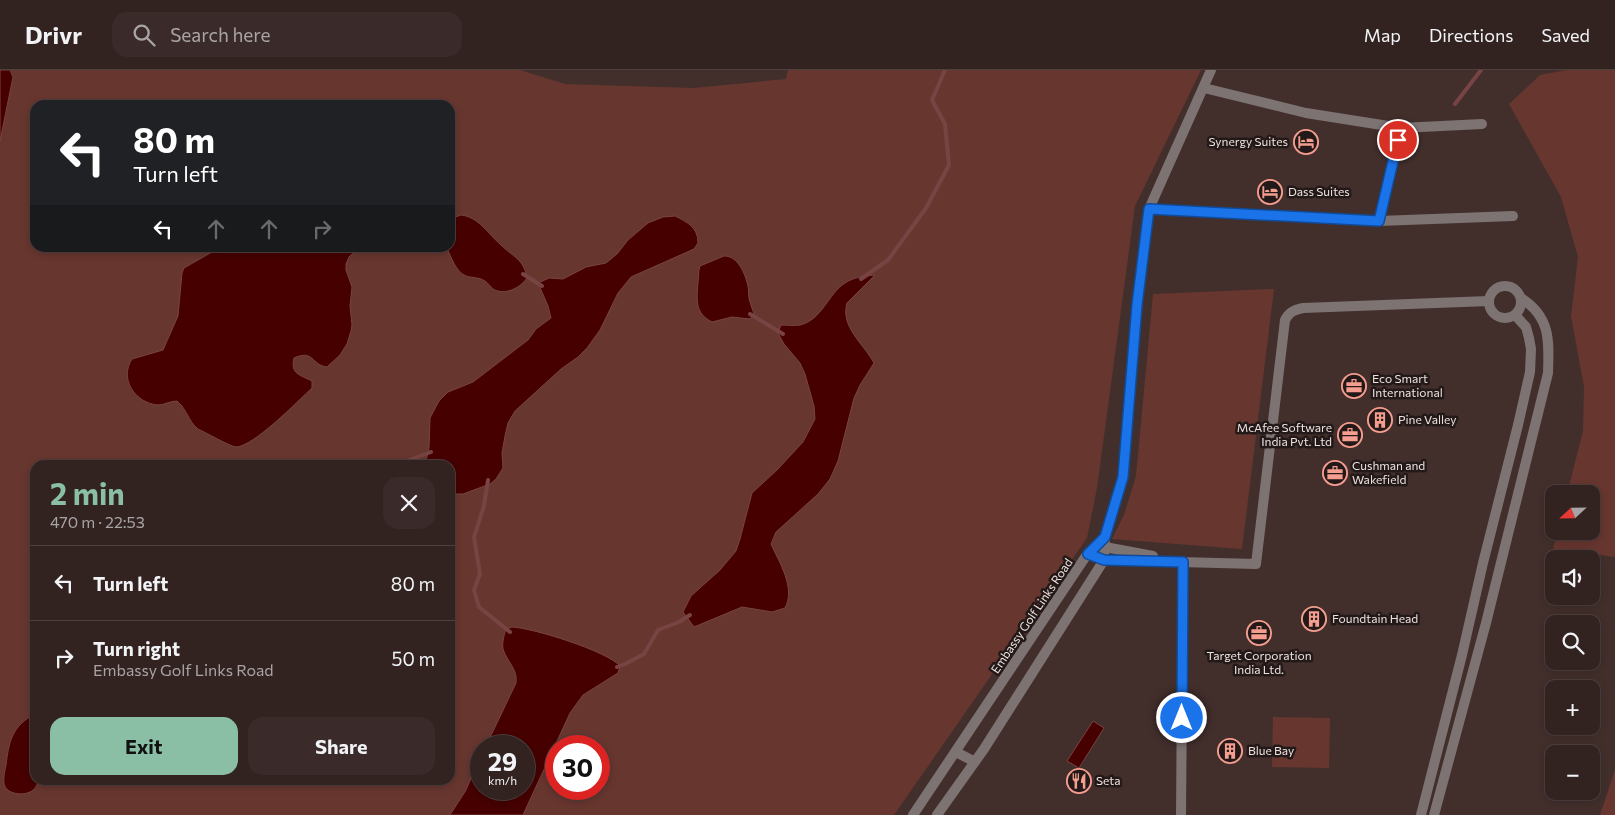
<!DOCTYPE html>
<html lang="en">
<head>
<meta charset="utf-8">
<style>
	:root { --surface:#322321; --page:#3a2b2a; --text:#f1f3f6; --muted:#a8a4a5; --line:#4d403f; --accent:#8abfa5 }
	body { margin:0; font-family:Commissioner,sans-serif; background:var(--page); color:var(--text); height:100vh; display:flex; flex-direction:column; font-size:19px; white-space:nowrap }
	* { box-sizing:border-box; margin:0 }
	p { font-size:16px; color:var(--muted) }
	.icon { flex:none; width:28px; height:28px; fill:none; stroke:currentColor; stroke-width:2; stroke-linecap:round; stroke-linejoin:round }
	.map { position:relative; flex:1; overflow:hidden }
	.drawer { position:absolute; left:30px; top:390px; width:425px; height:325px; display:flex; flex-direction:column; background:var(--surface); border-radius:15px; box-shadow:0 2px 8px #0003,0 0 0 1px var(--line) }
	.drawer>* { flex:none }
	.guide { position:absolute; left:30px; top:30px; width:425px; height:152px; border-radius:15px; box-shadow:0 2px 8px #0003,0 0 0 1px var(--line); background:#202124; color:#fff; overflow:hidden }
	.needle { width:32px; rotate:248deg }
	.tools { position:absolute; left:1545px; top:415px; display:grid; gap:10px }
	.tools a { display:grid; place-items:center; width:55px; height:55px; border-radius:10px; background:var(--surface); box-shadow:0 2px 8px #0003,0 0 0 1px var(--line); font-size:25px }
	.speed { position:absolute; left:470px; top:665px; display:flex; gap:10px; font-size:25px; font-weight:700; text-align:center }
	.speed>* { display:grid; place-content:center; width:65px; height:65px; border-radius:50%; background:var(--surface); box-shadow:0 2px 8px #0003,0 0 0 1px var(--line); line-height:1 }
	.speed small { font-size:12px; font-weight:400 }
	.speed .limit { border:8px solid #d22; background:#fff; color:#111 }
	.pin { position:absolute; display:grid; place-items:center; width:42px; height:42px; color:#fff; margin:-21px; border:2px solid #fff; border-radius:50%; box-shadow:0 1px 5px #0007 }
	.me { position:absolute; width:55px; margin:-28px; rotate:0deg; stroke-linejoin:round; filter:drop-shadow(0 0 4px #0008) }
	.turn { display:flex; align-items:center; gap:18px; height:105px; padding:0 20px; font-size:22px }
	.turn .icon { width:65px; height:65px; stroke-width:2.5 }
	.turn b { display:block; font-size:35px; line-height:42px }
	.lanes { display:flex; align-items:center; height:48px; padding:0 20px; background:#0003; justify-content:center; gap:25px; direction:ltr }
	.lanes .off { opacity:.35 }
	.round { display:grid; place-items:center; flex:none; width:52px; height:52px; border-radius:15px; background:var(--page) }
	.headline { display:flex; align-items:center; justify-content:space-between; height:85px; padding:0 20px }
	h1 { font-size:30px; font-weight:700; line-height:38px; color:var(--accent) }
	.primary-button { display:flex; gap:10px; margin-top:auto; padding:10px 20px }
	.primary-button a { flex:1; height:58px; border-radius:15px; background:var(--accent); color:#111; font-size:20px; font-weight:700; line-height:58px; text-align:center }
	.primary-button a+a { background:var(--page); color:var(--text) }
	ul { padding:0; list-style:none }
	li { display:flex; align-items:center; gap:15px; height:75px; padding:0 20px; border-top:1px solid var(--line) }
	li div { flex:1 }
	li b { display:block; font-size:19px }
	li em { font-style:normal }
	header { display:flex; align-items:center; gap:30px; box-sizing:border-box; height:70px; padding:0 25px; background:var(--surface); border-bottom:1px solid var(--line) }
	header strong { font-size:24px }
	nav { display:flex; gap:28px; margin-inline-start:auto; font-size:18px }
	.search { width:350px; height:45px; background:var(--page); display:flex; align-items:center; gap:12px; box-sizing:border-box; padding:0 18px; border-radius:15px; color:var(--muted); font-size:19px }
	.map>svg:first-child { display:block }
</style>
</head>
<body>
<header>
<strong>Drivr</strong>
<div class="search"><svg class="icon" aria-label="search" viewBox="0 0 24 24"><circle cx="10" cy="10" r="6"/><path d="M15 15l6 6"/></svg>Search here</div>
<nav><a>Map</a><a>Directions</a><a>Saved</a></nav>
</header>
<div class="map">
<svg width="1615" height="745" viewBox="0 0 1615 745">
	<rect width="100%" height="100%" fill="#422f2c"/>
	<path fill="#67362f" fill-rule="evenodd" d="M 10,0 L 520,0 L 565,14 L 693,18 L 786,9 L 788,0 L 1201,0 L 1135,136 L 1097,418 L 1087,468 L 894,745 L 0,745 L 0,71 L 13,7 ZM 35,35 L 450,35 L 450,178 L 35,178 ZM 35,395 L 450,395 L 450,710 L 35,710 ZM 481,676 L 524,676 L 524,719 L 481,719 ZM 556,676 L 599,676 L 599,719 L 556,719 Z
		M 1567,0 L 1615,0 L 1615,487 L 1553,479 L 1557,461 L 1591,461 L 1591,424 L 1567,424 L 1583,361 L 1584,317 L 1571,246 L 1578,187 L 1561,127 L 1509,34 L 1540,5 Z
		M 1274,219 L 1242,479 L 1112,469 L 1124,445 L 1136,406 L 1153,224 Z
		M 1273,647 L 1330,648 L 1329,698 L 1272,697 Z
		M 1615,700 L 1615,745 L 1600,745 Z"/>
	<path fill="#460000" stroke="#784443" d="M 0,0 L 10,0 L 13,7 L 0,71 Z
		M 461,145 C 479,147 488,164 501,175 C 513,187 524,189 527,208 C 520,218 505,226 493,219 C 490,216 488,213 485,211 C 479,207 472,208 466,206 C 456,202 451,187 447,178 L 450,178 L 450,149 Z
		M 675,146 C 687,152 698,157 698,173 L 694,179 L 631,207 L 618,223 L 600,260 L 587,278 L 578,287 L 561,299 L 515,341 L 508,353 L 505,366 L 502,383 L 503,398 L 496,409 L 490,414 L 463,424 L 450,424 L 450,395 L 425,395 L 429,378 L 430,348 L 439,331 L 448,322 L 473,312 L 528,270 L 536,259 L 551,248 L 548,236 L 538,213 L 549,208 L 563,209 L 586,197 L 606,193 L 617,184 L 628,170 L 648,153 L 663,147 Z
		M 219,178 L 358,178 L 349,187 L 346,194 L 346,200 L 352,217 L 350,236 L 352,255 L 351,261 L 347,274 L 340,285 L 327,297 C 311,295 314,279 294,288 C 290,304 300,305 312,311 L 312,318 C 298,331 253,377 236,377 C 231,377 205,362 198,359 C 188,351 187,339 177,331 C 170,331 164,335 158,335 C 135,333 119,309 132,289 L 163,280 L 178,246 L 182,203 L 184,198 Z
		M 724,186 C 738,186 745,203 748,216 C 749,221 748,227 750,232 C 751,236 753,240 754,244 L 750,249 L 732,247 L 712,252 C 694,243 697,229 698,212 C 699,207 698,201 700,196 Z
		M 875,205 L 847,233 C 840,257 864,274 874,293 L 860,315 L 854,328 L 838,391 L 830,409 L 818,424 L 776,462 L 771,474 C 779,492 796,518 785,538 L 772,542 L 742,537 L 694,557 L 683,542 L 691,526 L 720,500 L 736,481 L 740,469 L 752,423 L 777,400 L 803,372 L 815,349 L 814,336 L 805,304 L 800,293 L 784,274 L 778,263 L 781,255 C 787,255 794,256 800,255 C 822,250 828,224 845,213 C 854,207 865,206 875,205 Z
		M 512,557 C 533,558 607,581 620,596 L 618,603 L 583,625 L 570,643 L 523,745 L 450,745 L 466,720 L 481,685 L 481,719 L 524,719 L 524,676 L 486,676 L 516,613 C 518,599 507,592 503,579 C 502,573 504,565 506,559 Z
		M 35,644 L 35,710 L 39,710 C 37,715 35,720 30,722 C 22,726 6,724 4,714 C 3,708 5,700 6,695 C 9,671 12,656 35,644 Z
		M 1093,651 L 1104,658 L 1079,698 L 1067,691 Z"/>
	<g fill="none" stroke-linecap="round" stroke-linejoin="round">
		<path stroke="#784443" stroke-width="4" d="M 1455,34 L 1481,0
			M 523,204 L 542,216
			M 861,209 L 888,190 L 926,138 L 949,95 L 945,54 L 932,30 L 945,0
			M 750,244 L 783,264
			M 396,395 L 431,382
			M 488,410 L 484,436 L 474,467 L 480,504 L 474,520 L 479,537 L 510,562
			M 617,597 L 625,594 L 644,584 L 658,560 L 679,552 L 690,545"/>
		<path stroke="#7d7372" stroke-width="10" d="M 1204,18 L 1306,43 L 1401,58 L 1482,54
			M 1149,139 L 1379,151 L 1513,146
			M 1379,151 L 1401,58
			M1489 232a16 16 0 1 1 32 0a16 16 0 1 1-32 0Z
			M 1105,477 L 1153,486
			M 1104,490 L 1256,494 L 1285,250 C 1289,242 1294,240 1303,238 L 1489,231
			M 1177,491 L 1183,492 L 1181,745
			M 1421,745 L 1462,585 L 1483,493 L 1518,355 L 1530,302 L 1531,279 L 1529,268 L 1526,257 L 1515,245
			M 1434,745 L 1486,553 L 1548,303 C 1549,271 1551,247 1521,228"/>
		<path stroke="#7d7372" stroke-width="10" d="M 956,682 L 975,692
			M 913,745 L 1088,483 L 1105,467 L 1123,407 L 1137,235 L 1149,139 L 1211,0
			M 937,745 L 984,679 L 1104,490 L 1105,467"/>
	</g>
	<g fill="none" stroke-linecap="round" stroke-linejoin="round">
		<defs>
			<path id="route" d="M 1182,648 L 1183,492 L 1104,490 L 1088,484 L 1105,467 L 1123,407 L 1137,235 L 1149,139 L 1379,151 L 1398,70"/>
		</defs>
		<use href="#route" stroke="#114b97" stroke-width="12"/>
		<use href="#route" stroke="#1a73e8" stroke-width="9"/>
	</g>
	<defs>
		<symbol id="hotel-ring" viewBox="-11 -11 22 22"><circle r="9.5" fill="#221918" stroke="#f59d8f" stroke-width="1.5"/><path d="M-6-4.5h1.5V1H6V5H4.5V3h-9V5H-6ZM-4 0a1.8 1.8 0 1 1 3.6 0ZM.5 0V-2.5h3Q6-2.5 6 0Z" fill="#f59d8f"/></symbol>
		<symbol id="office-ring" viewBox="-11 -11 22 22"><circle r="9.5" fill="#221918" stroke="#f59d8f" stroke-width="1.5"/><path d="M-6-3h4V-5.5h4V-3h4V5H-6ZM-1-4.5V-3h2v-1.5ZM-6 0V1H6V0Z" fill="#f59d8f"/></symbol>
		<symbol id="building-ring" viewBox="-11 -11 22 22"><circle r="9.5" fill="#221918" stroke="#f59d8f" stroke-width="1.5"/><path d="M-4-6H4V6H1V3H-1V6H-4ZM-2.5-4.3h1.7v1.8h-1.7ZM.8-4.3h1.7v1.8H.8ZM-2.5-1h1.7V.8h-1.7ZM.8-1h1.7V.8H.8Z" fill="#f59d8f"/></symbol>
		<symbol id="restaurant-ring" viewBox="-11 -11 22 22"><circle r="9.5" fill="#221918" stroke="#f59d8f" stroke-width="1.5"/><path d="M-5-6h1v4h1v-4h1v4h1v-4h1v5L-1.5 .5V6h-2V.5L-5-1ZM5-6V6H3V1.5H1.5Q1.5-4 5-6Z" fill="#f59d8f"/></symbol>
	</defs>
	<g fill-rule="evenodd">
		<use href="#hotel-ring" x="1292" y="58" width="28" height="28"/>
		<use href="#hotel-ring" x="1256" y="108" width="28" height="28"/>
		<use href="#office-ring" x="1340" y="302" width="28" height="28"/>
		<use href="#building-ring" x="1366" y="336" width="28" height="28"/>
		<use href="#office-ring" x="1336" y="351" width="28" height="28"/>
		<use href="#office-ring" x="1321" y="389" width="28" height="28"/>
		<use href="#building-ring" x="1300" y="535" width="28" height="28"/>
		<use href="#office-ring" x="1245" y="549" width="28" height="28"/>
		<use href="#building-ring" x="1216" y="667" width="28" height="28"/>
		<use href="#restaurant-ring" x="1065" y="697" width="28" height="28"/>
	</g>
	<g text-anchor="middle" stroke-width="5" stroke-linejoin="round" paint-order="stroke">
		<g font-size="12" fill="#eee2df" stroke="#221918" text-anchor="start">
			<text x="1288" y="76" text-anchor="end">Synergy Suites</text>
			<text x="1288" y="126">Dass Suites</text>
			<text x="1372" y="313">Eco Smart<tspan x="1372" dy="14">International</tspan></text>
			<text x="1398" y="354">Pine Valley</text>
			<text x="1332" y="362" text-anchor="end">McAfee Software<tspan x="1332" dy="14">India Pvt. Ltd</tspan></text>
			<text x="1352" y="400">Cushman and<tspan x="1352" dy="14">Wakefield</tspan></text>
			<text x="1332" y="553">Foundtain Head</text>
			<text x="1259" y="590" text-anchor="middle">Target Corporation<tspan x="1259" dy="14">India Ltd.</tspan></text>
			<text x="1248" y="685">Blue Bay</text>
			<text x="1096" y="715">Seta</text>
		</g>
		<g font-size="12" fill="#eee2df" stroke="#221918">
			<text transform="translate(1032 546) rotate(-56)" y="4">Embassy Golf Links Road</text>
		</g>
	</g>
</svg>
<div class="tools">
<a><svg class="needle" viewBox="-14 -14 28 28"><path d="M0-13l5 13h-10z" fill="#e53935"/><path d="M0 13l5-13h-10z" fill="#a8a4a5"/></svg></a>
<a><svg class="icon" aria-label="sound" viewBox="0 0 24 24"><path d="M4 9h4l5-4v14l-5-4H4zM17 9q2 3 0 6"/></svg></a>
<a><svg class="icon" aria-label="search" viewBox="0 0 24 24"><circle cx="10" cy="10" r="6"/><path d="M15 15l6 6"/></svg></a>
<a>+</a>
<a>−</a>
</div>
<div class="speed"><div>29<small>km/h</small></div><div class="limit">30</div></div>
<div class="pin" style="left:1398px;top:70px;background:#d93025"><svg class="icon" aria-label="arrive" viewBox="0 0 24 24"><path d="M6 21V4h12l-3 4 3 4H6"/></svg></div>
<svg class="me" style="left:1182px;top:648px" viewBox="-20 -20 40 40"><circle r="17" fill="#1a73e8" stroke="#fff" stroke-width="3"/><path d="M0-11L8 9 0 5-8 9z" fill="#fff"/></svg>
<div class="guide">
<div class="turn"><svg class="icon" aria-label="left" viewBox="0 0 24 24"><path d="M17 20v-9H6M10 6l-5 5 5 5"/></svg><div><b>80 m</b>Turn left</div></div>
<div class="lanes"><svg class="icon" aria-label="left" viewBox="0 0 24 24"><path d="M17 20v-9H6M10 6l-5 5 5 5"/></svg><svg class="icon off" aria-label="ahead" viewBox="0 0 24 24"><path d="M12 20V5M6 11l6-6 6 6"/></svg><svg class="icon off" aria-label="ahead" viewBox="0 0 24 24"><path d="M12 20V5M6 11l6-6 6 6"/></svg><svg class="icon off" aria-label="right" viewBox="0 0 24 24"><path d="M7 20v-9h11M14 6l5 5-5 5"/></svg></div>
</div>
<section class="drawer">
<div class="headline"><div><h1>2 min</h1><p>470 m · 22:53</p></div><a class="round"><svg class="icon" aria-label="close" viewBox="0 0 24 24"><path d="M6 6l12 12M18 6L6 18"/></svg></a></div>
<ul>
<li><svg class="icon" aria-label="left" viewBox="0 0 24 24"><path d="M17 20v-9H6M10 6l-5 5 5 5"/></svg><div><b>Turn left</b></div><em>80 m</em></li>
<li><svg class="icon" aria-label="right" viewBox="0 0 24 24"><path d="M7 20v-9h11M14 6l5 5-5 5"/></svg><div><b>Turn right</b><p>Embassy Golf Links Road</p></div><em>50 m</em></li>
</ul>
<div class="primary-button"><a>Exit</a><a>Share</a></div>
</section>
</div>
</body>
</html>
